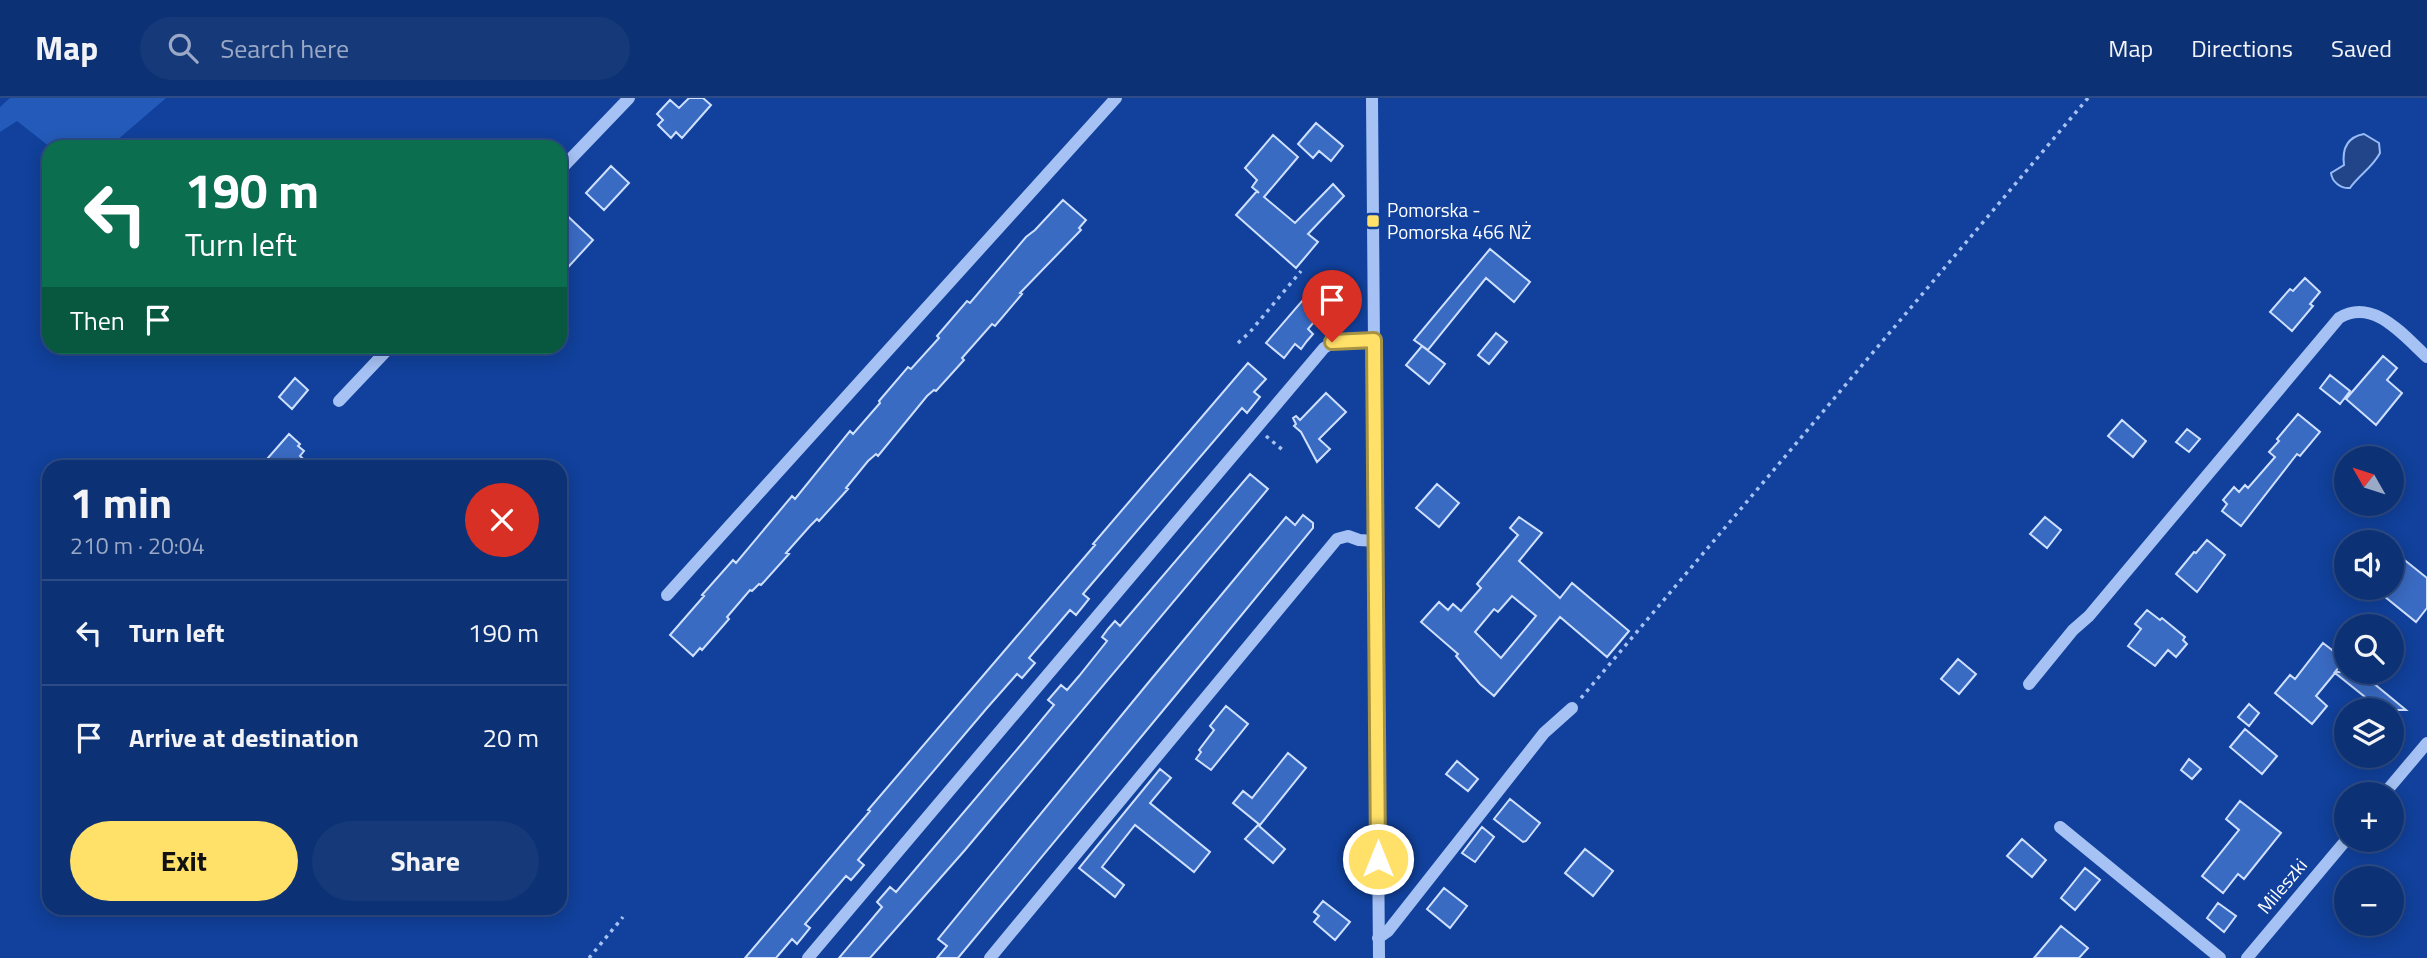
<!DOCTYPE html>
<html lang="en">
<head>
<meta charset="utf-8">
<style>
	:root { --surface:#0d3175; --page:#16397a; --text:#f1f3f6; --muted:#9aa9c5; --line:#2d4c87; --accent:#ffe169 }
	body { margin:0; font-family:"Titillium Web",sans-serif; background:var(--page); color:var(--text); height:100vh; display:flex; flex-direction:column; font-size:26px; white-space:nowrap }
	* { box-sizing:border-box; margin:0 }
	p { font-size:23px; color:var(--muted) }
	.icon { flex:none; width:38px; height:38px; fill:none; stroke:currentColor; stroke-width:2; stroke-linecap:round; stroke-linejoin:round }
	.map { position:relative; flex:1; overflow:hidden }
	.side { position:absolute; left:42px; top:362px; width:525px; height:455px; display:flex; flex-direction:column; background:var(--surface); border-radius:21px; box-shadow:0 4px 18px #0003,0 0 0 2px var(--line) }
	.side>* { flex:none }
	.hud { position:absolute; left:42px; top:42px; width:525px; height:214px; border-radius:21px; box-shadow:0 4px 18px #0003,0 0 0 2px var(--line); background:#0b6e4f; color:#fff; overflow:hidden }
	.needle { width:46px; rotate:309deg }
	.fabs { position:absolute; left:2334px; top:348px; display:grid; gap:14px }
	.fabs a { display:grid; place-items:center; width:70px; height:70px; border-radius:50%; background:var(--surface); box-shadow:0 4px 18px #0003,0 0 0 2px var(--line); font-size:35px }
	.pin { position:absolute; display:grid; place-items:center; width:60px; height:60px; color:#fff; margin:-72px -30px; border-radius:50% 50% 50% 0; rotate:-45deg; box-shadow:0 0 7px #0007 }
	.pin .icon { rotate:45deg }
	.me { position:absolute; width:77px; margin:-38px; rotate:0deg; stroke-linejoin:round; filter:drop-shadow(0 0 5px #0008) }
	.turn { display:flex; align-items:center; gap:24px; height:147px; padding:0 28px; font-size:32px }
	.turn .icon { width:91px; height:91px; stroke-width:2.5 }
	.turn b { display:block; font-size:49px; line-height:60px }
	.then { display:flex; align-items:center; height:66px; padding:0 28px; background:#0003; gap:14px; font-size:26px }
	.round { display:grid; place-items:center; flex:none; width:74px; height:74px; border-radius:37px; background:var(--page) }
	.summary { display:flex; align-items:center; justify-content:space-between; height:119px; padding:0 28px }
	h1 { font-size:42px; font-weight:700; line-height:52px }
	.button { display:flex; gap:14px; margin-top:auto; padding:14px 28px }
	.button a { flex:1; height:80px; border-radius:42px; background:var(--accent); color:#111; font-size:28px; font-weight:700; line-height:80px; text-align:center }
	.button a+a { background:var(--page); color:var(--text) }
	ul { padding:0; list-style:none }
	li { display:flex; align-items:center; gap:21px; height:105px; padding:0 28px; border-top:2px solid var(--line) }
	li div { flex:1 }
	li b { display:block; font-size:26px }
	li em { font-style:normal }
	header { display:flex; align-items:center; gap:42px; box-sizing:border-box; height:98px; padding:0 35px; background:var(--surface); border-bottom:2px solid var(--line) }
	header strong { font-size:33px }
	nav { display:flex; gap:38px; margin-inline-start:auto; font-size:24px }
	.search { width:490px; height:63px; background:var(--page); display:flex; align-items:center; gap:18px; box-sizing:border-box; padding:0 24px; border-radius:38px; color:var(--muted); font-size:26px }
	.map>svg:first-child { display:block }
</style>
</head>
<body>
<header>
<strong>Map</strong>
<div class="search"><svg class="icon" aria-label="search" viewBox="0 0 24 24"><circle cx="10" cy="10" r="6"/><path d="M15 15l6 6"/></svg>Search here</div>
<nav><a>Map</a><a>Directions</a><a>Saved</a></nav>
</header>
<div class="map">
<svg width="2427" height="860" viewBox="0 0 2427 860">
	<rect width="100%" height="100%" fill="#11419c"/>
	<path fill="#245bba" d="M 10,0 L 166,0 L 109,49 L 50,49 L 17,23 L 0,34 L 0,9 Z"/>
	<path fill="#22458a" stroke="#98bcf7" stroke-width="2" d="M 2364,36 L 2379,45 L 2380,55 C 2372,70 2359,77 2350,90 C 2341,91 2332,84 2331,75 L 2344,67 C 2342,51 2347,39 2364,36 Z"/>
	<path fill="#3a6bc3" stroke="#cee0fe" stroke-width="2" fill-rule="evenodd" d="M 689,0 L 703,0 L 711,7 L 682,40 L 676,34 L 671,40 L 658,27 L 663,22 L 657,16 L 670,2 L 679,10 Z
		M 1316,25 L 1343,48 L 1331,63 L 1319,53 L 1313,60 L 1298,46 Z
		M 1273,37 L 1298,59 L 1264,99 L 1295,125 L 1333,86 L 1344,98 L 1308,136 L 1318,144 L 1296,170 L 1236,117 L 1257,93 L 1259,95 L 1252,89 L 1257,82 L 1245,70 Z
		M 611,68 L 629,85 L 604,112 L 586,95 Z
		M 1063,102 L 1086,122 L 1079,130 L 1081,132 L 1020,195 L 1022,196 L 995,228 L 992,226 L 962,260 L 964,262 L 936,293 L 934,292 L 927,298 L 878,358 L 876,356 L 868,363 L 846,390 L 848,391 L 819,423 L 817,421 L 810,428 L 786,455 L 789,456 L 761,487 L 759,486 L 752,493 L 750,492 L 727,519 L 729,521 L 702,552 L 700,550 L 693,558 L 670,537 L 704,498 L 702,497 L 733,462 L 736,465 L 792,398 L 795,401 L 850,333 L 853,336 L 880,305 L 879,303 L 908,269 L 911,271 L 939,240 L 937,238 L 967,203 L 970,205 L 1026,139 L 1035,132 Z
		M 560,111 L 593,142 L 560,178 Z
		M 1490,151 L 1530,184 L 1514,204 L 1486,180 L 1428,252 L 1414,242 Z
		M 2305,180 L 2320,194 L 2310,206 L 2313,208 L 2292,233 L 2270,214 L 2290,191 L 2293,193 Z
		M 1302,203 L 1320,217 L 1308,231 L 1313,236 L 1307,243 L 1301,251 L 1295,246 L 1284,260 L 1266,245 Z
		M 1496,235 L 1507,244 L 1489,266 L 1478,257 Z
		M 1422,248 L 1445,266 L 1429,286 L 1406,267 Z
		M 2383,258 L 2397,270 L 2387,282 L 2402,295 L 2376,327 L 2346,301 Z
		M 1248,265 L 1266,281 L 1254,294 L 1260,299 L 1247,315 L 1242,310 L 1083,496 L 1089,501 L 1076,517 L 1070,512 L 1041,546 L 1029,560 L 1035,565 L 1022,580 L 1017,576 L 987,610 L 858,762 L 864,767 L 851,782 L 846,778 L 805,826 L 810,830 L 797,846 L 792,841 L 776,860 L 745,860 L 870,713 L 868,712 L 1095,447 L 1093,446 Z
		M 2330,277 L 2350,293 L 2340,306 L 2320,290 Z
		M 295,280 L 308,292 L 292,311 L 279,299 Z
		M 1326,295 L 1346,314 L 1319,341 L 1330,351 L 1317,364 L 1301,334 L 1294,328 L 1296,326 L 1293,320 L 1296,318 L 1300,322 Z
		M 2298,316 L 2320,334 L 2300,358 L 2297,356 L 2241,428 L 2222,413 L 2227,406 L 2223,402 L 2234,389 L 2239,394 L 2245,387 L 2248,390 L 2275,359 L 2269,354 L 2279,343 L 2277,341 Z
		M 2122,322 L 2146,343 L 2133,359 L 2108,338 Z
		M 2187,331 L 2200,341 L 2189,354 L 2176,344 Z
		M 289,336 L 300,346 L 298,348 L 304,353 L 300,358 L 312,369 L 260,369 Z
		M 1250,376 L 1268,391 L 965,752 L 870,860 L 839,860 L 882,809 L 877,804 L 884,796 L 890,789 L 896,794 L 1025,642 L 1054,607 L 1048,602 L 1055,594 L 1061,587 L 1067,592 L 1079,578 L 1107,543 L 1102,539 L 1108,531 L 1115,523 L 1120,528 Z
		M 1437,386 L 1459,405 L 1439,429 L 1416,410 Z
		M 1303,417 L 1313,425 L 1313,430 L 1175,598 L 958,860 L 937,860 L 947,848 L 938,841 L 1148,585 L 1286,419 L 1295,427 Z
		M 1519,419 L 1542,435 L 1519,463 L 1560,500 L 1572,485 L 1629,533 L 1607,559 L 1560,519 L 1494,598 L 1480,586 L 1456,558 L 1458,556 L 1421,524 L 1439,504 L 1448,512 L 1453,506 L 1461,513 L 1481,490 L 1477,486 L 1518,437 L 1510,430 ZM 1512,498 L 1536,518 L 1501,560 L 1475,534 L 1494,511 L 1498,514 Z
		M 2045,419 L 2061,432 L 2047,450 L 2030,436 Z
		M 2207,442 L 2225,457 L 2197,494 L 2176,476 L 2194,454 L 2196,455 Z
		M 2392,452 L 2427,480 L 2427,510 L 2416,524 L 2374,490 L 2392,490 Z
		M 2147,512 L 2160,522 L 2162,520 L 2185,539 L 2183,542 L 2187,546 L 2176,559 L 2168,552 L 2155,568 L 2128,548 L 2141,531 L 2135,526 Z
		M 2323,545 L 2345,562 L 2335,574 L 2380,574 L 2372,584 L 2406,612 L 2363,612 L 2370,603 L 2335,575 L 2316,598 L 2327,608 L 2312,626 L 2275,595 L 2290,577 L 2295,581 Z
		M 1958,561 L 1976,576 L 1959,596 L 1941,581 Z
		M 2249,606 L 2259,615 L 2249,628 L 2238,619 Z
		M 1226,608 L 1248,626 L 1211,672 L 1196,661 L 1201,654 L 1199,652 L 1214,632 L 1210,628 Z
		M 2245,631 L 2277,658 L 2262,676 L 2230,649 Z
		M 1288,655 L 1306,670 L 1260,727 L 1233,705 L 1243,693 L 1252,700 Z
		M 2189,661 L 2201,671 L 2192,681 L 2181,672 Z
		M 1457,663 L 1478,681 L 1468,693 L 1446,676 Z
		M 1160,671 L 1171,680 L 1150,705 L 1210,754 L 1194,774 L 1135,727 L 1102,769 L 1124,787 L 1115,799 L 1079,770 Z
		M 1510,701 L 1540,725 L 1526,743 L 1523,744 L 1494,721 Z
		M 2240,703 L 2281,735 L 2244,781 L 2238,776 L 2223,795 L 2202,778 L 2239,732 L 2226,721 Z
		M 1258,727 L 1285,751 L 1273,765 L 1245,741 Z
		M 1482,729 L 1494,739 L 1475,764 L 1462,755 Z
		M 2022,741 L 2046,762 L 2032,779 L 2007,758 Z
		M 1585,751 L 1613,773 L 1593,798 L 1565,775 Z
		M 2085,770 L 2100,782 L 2075,812 L 2061,800 Z
		M 1444,790 L 1467,808 L 1450,830 L 1427,811 Z
		M 1323,803 L 1350,824 L 1335,842 L 1314,824 L 1319,818 L 1314,814 Z
		M 2218,805 L 2236,818 L 2224,834 L 2207,820 Z
		M 2061,828 L 2088,850 L 2079,860 L 2034,860 Z"/>
	<g fill="none" stroke-linecap="round" stroke-linejoin="round">
		<path stroke="#a6c2f4" stroke-width="3.5" stroke-dasharray="3.5 5" stroke-linecap="butt" d="M 1238,245 L 1250,234 L 1301,173
			M 1266,338 L 1285,354
			M 1581,600 L 2088,0
			M 589,860 L 623,819"/>
		<path stroke="#a6c2f4" stroke-width="12" d="M 1372,0 L 1379,860
			M 560,72 L 629,0
			M 339,303 L 391,248
			M 667,497 L 1116,0
			M 2029,586 L 2073,532 L 2089,518 L 2339,220 C 2373,199 2403,237 2427,259
			M 2384,696 L 2427,645
			M 2060,729 L 2220,860
			M 1378,840 L 1388,833 L 1544,635 L 1572,610
			M 808,860 L 1324,250 C 1339,239 1357,242 1374,242
			M 990,860 L 1337,441 L 1348,438 L 1359,442 L 1376,443
			M 2247,860 L 2347,741"/>
	</g>
	<g fill="none" stroke-linecap="round" stroke-linejoin="round">
		<defs>
			<path id="route" d="M 1332,244 L 1374,242 L 1378,761"/>
		</defs>
		<use href="#route" stroke="#a69244" stroke-width="18"/>
		<use href="#route" stroke="#ffe169" stroke-width="12"/>
	</g>
	<rect fill="#ffe169" stroke="#11419c" stroke-width="2.5" x="1366" y="116" width="14" height="14" rx="3.5"/>
	<g text-anchor="middle" stroke-width="5" stroke-linejoin="round" paint-order="stroke">
		<g font-size="19" fill="#fff" stroke="#11419c" text-anchor="start">
			<text x="1387" y="119">Pomorska -<tspan x="1387" dy="22">Pomorska 466 NŻ</tspan></text>
		</g>
		<g font-size="19" fill="#fff" stroke="#11419c">
			<text transform="translate(2282 788) rotate(-50)" y="7">Mileszki</text>
		</g>
	</g>
</svg>
<div class="fabs">
<a><svg class="needle" viewBox="-14 -14 28 28"><path d="M0-13l5 13h-10z" fill="#e53935"/><path d="M0 13l5-13h-10z" fill="#9aa9c5"/></svg></a>
<a><svg class="icon" aria-label="sound" viewBox="0 0 24 24"><path d="M4 9h4l5-4v14l-5-4H4zM17 9q2 3 0 6"/></svg></a>
<a><svg class="icon" aria-label="search" viewBox="0 0 24 24"><circle cx="10" cy="10" r="6"/><path d="M15 15l6 6"/></svg></a>
<a><svg class="icon" aria-label="layers" viewBox="0 0 24 24"><path d="M12 4l9 5-9 5-9-5zM3 14l9 5 9-5"/></svg></a>
<a>+</a>
<a>−</a>
</div>
<div class="pin" style="left:1332px;top:244px;background:#d93025"><svg class="icon" aria-label="arrive" viewBox="0 0 24 24"><path d="M6 21V4h12l-3 4 3 4H6"/></svg></div>
<svg class="me" style="left:1378px;top:761px" viewBox="-20 -20 40 40"><circle r="17" fill="#ffe169" stroke="#fff" stroke-width="3"/><path d="M0-11L8 9 0 5-8 9z" fill="#fff"/></svg>
<div class="hud">
<div class="turn"><svg class="icon" aria-label="left" viewBox="0 0 24 24"><path d="M17 20v-9H6M10 6l-5 5 5 5"/></svg><div><b>190 m</b>Turn left</div></div>
<div class="then">Then<svg class="icon" aria-label="arrive" viewBox="0 0 24 24"><path d="M6 21V4h12l-3 4 3 4H6"/></svg></div>
</div>
<section class="side">
<div class="summary"><div><h1>1 min</h1><p>210 m · 20:04</p></div><a class="round" style="background:#d93025;color:#fff"><svg class="icon" aria-label="close" viewBox="0 0 24 24"><path d="M6 6l12 12M18 6L6 18"/></svg></a></div>
<ul>
<li><svg class="icon" aria-label="left" viewBox="0 0 24 24"><path d="M17 20v-9H6M10 6l-5 5 5 5"/></svg><div><b>Turn left</b></div><em>190 m</em></li>
<li><svg class="icon" aria-label="arrive" viewBox="0 0 24 24"><path d="M6 21V4h12l-3 4 3 4H6"/></svg><div><b>Arrive at destination</b></div><em>20 m</em></li>
</ul>
<div class="button"><a>Exit</a><a>Share</a></div>
</section>
</div>
</body>
</html>
